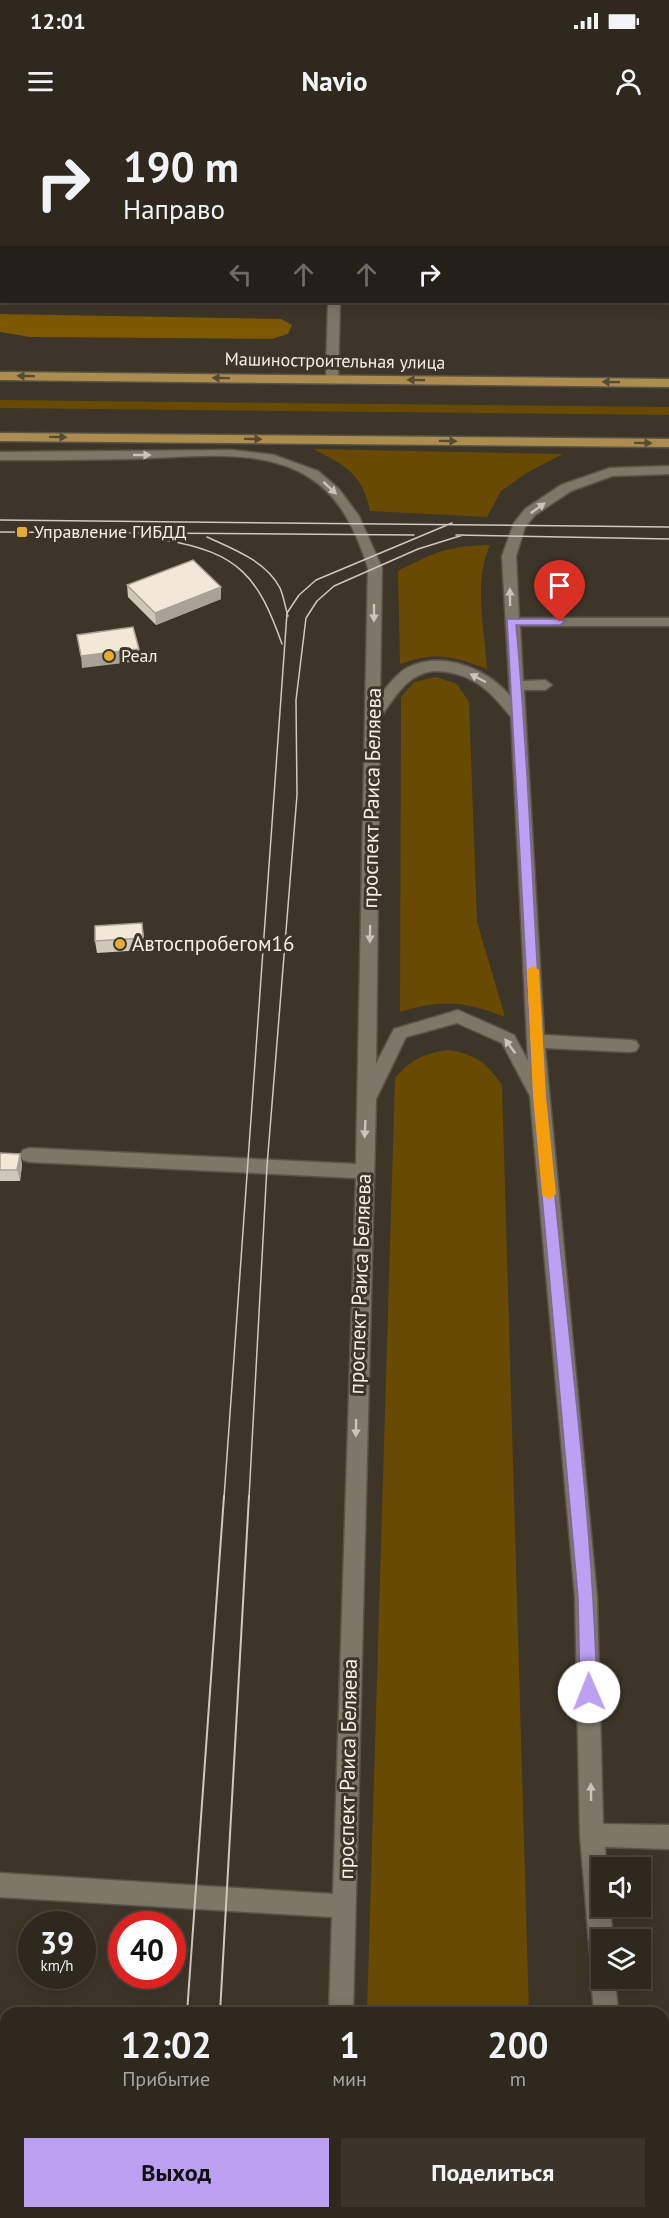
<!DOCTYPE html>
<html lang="ru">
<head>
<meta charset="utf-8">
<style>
	:root { --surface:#2e281e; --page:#3a342b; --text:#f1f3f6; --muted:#a7a6a4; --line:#49443c; --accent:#bca0f2 }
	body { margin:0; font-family:"PT Sans",sans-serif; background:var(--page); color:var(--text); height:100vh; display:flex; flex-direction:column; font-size:22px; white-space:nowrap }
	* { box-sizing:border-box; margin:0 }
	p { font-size:20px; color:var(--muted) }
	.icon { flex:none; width:33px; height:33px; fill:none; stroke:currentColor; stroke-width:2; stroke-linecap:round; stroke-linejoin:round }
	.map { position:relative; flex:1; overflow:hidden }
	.panel { position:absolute; left:0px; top:1887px; width:669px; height:212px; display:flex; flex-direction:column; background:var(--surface); border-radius:18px 18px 0 0; box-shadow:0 3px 15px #0003,0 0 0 2px var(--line) }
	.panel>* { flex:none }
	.guide { position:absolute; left:0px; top:0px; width:669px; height:183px; box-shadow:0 3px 15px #0003,0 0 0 2px var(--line); background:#2e281e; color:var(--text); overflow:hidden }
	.controls { position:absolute; left:591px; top:1737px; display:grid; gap:12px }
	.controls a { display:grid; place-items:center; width:60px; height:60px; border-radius:0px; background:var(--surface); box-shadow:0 3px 15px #0003,0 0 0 2px var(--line); font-size:30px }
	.speed { position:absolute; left:18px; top:1791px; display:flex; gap:12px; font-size:30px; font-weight:700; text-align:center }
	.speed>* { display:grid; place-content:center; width:78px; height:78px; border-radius:50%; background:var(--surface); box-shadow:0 3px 15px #0003,0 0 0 2px var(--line); line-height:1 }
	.speed small { font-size:15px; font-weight:400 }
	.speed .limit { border:9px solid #d22; background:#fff; color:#111 }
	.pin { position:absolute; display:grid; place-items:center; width:51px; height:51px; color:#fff; margin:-62px -26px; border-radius:50% 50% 50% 0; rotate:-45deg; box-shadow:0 0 6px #0007 }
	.pin .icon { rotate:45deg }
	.me { position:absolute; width:66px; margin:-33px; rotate:359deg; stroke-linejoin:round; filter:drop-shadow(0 0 4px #0008) }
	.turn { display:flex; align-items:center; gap:21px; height:126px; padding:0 24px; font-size:27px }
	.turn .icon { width:78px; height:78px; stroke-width:2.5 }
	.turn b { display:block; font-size:42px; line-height:51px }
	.lanes { display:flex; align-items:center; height:57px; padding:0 24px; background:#0003; justify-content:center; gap:30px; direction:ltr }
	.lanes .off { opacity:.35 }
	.eta { display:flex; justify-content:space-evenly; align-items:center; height:102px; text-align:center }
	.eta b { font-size:36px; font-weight:700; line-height:42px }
	.button { display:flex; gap:12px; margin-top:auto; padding:12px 24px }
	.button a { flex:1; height:69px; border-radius:0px; background:var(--accent); color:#111; font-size:24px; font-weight:700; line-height:69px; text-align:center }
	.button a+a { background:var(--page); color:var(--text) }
	.status { display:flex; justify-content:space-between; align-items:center; height:42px; padding:0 30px; background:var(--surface); direction:ltr }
	.status svg { height:16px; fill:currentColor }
	header { display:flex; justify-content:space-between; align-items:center; height:78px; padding:0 24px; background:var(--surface); font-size:27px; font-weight:700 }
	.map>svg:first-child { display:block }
</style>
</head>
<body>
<div class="status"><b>12:01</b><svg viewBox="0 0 49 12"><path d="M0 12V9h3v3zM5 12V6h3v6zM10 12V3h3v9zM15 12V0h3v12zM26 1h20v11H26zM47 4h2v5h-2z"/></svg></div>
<header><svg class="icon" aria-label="menu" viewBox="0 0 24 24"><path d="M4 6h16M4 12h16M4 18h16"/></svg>Navio<svg class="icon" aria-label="person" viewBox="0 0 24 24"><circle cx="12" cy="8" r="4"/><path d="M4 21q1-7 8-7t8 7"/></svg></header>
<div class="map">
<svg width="669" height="2098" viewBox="0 0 669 2098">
	<rect width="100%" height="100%" fill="#3d3528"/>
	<path fill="#684a04" d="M 0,280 L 669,287 L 669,295 L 0,288 Z
		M 313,329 L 563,334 L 528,352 L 501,371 L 487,397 L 370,391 C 363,354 345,345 313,329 Z
		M 490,425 C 473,461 485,511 487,549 C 453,536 436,531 400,544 L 398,451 C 436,432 446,426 490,425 Z
		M 436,557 L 457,564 L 469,582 L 477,802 L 505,897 C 465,881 441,879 400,892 L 401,577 L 414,562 Z
		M 450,930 C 478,936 486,942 502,965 L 529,1893 L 367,1893 L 395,958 C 411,939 425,933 450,930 Z
		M 535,2093 L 535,2098 L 364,2098 L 363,2093 Z"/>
	<path fill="#7b5801" d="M 0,194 L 281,199 L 292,205 L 288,214 L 272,219 L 30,217 L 0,212 Z"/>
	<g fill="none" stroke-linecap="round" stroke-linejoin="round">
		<defs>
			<path id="minor" d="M 335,0 L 345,0 L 345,2 L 335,2 Z
				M 0,127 L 2,127 L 2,133 L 0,133 Z
				M 328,182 L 340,182 L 338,259 L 332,263 L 326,259 Z
				M 232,330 L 274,335 L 318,351 L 339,369 L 359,396 L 382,448 L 380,576 C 387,566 395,556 405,549 C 440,529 487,548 510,576 L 502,436 L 514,403 L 525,389 L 561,365 L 610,348 L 669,346 L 669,354 L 612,356 L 571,371 L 535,395 L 525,407 L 516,436 L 519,498 L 669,498 L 669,506 L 520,506 L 523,561 L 545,560 L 552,565 L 545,570 L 524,570 L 544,915 L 630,920 L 636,921 L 639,926 L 636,931 L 630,932 L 545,928 L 597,1477 L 603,1704 L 669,1705 L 669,1729 L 605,1727 L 606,1748 L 602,1748 L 602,1786 L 610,1786 L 613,1820 L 602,1820 L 602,1858 L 615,1858 L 618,1893 L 594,1893 L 591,1858 L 594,1849 L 601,1847 L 594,1843 L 590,1835 L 580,1715 L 575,1477 L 530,976 L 502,923 L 457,903 L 406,917 L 376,979 L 353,1893 L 329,1893 L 332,1797 L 0,1777 L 0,1753 L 333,1774 L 356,1058 L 29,1042 L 23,1040 L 20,1035 L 23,1030 L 29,1028 L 356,1044 L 368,448 C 357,414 342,378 310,358 C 260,325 185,338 127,339 C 85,340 42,340 0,340 L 0,332 ZM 433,551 C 470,551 489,569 511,597 L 528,941 L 514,915 L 458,890 L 394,909 L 376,944 L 380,598 C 395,577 406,555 433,551 Z
				M 0,2078 L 6,2078 L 6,2092 L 18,2092 L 16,2098 L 0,2098 Z
				M 24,2092 L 50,2092 L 50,2098 L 24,2098 Z
				M 323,2092 L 349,2092 L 349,2098 L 323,2098 Z
				M 610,2092 L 636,2092 L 636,2098 L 610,2098 Z"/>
			<path id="major" d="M 0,252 L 669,259 L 669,267 L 0,260 Z
				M 0,313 L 669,319 L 669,327 L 0,321 Z"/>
		</defs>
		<use href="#minor" stroke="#5a5448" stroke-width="3"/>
		<use href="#major" stroke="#5a5448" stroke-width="3"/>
		<use href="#minor" fill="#7e7667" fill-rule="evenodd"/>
		<use href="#major" fill="#ad8d4f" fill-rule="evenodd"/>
		<path stroke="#cec9bf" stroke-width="1.5" d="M 0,400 L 669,407
			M 0,412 L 414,415
			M 456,415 L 669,419
			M 207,417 C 233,429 266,441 280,468 C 284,477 285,487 288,496
			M 165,420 C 239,433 258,456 282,524
			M 224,1378 L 287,493 L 299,475 L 316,460 L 452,403
			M 249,1378 L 267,1046 L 297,675 L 296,580 L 306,498 L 317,481 L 334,466 L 418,429 L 463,415"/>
		<path stroke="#cec9bf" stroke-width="2" d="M 187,1893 L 224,1376
			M 220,1893 L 249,1376
			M 174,2092 L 174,2098
			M 209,2092 L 209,2098"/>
	</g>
	<path fill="#cfc8b9" d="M 127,465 L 221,479 L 156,505 L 128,477 Z
		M 144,815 L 144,830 L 97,833 L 95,821 Z
		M 0,1033 L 20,1034 L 22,1045 L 20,1061 L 0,1061 Z"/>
	<path fill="#a9a296" d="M 221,467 L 221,479 L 156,505 L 155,493 Z
		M 139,529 L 140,541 L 82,548 L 81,536 Z
		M 142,803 L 144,815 L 144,830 L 143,818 Z
		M 20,1034 L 22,1045 L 20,1061 L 17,1050 Z"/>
	<path fill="#f1e8d7" stroke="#a9a296" stroke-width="1.5" d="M 193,440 L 221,467 L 155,493 L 127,465 Z
		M 133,507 L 139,529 L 81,536 L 77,515 Z
		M 142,803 L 143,818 L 95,821 L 95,806 Z
		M 0,1033 L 20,1034 L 17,1050 L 0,1050 Z"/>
	<defs><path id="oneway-solid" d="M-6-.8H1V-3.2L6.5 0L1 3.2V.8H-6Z" transform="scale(1.5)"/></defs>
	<g fill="#594b32">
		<use href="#oneway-solid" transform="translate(26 256) rotate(-179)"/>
		<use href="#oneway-solid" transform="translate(221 258) rotate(-179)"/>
		<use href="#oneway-solid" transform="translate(416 260) rotate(-179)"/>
		<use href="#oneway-solid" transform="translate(611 262) rotate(-179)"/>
		<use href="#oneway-solid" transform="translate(58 317) rotate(1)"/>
		<use href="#oneway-solid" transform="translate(253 319) rotate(1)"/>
		<use href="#oneway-solid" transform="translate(448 321) rotate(1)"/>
		<use href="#oneway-solid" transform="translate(643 323) rotate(1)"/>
	</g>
	<g fill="#cac5ba">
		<use href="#oneway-solid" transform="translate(142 335)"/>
		<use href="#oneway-solid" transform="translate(330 368) rotate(43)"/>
		<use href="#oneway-solid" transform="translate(538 388) rotate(-36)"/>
		<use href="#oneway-solid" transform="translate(510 477) rotate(-91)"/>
		<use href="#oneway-solid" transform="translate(374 493) rotate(90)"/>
		<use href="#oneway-solid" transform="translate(478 558) rotate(-152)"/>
		<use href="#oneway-solid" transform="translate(370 814) rotate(91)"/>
		<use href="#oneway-solid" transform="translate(510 926) rotate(-126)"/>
		<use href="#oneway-solid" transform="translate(365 1009) rotate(93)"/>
		<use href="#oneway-solid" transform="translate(356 1308) rotate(91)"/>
		<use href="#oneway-solid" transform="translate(591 1672) rotate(-91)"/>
	</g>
	<path fill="#bca0f2" stroke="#7a689d" stroke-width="1.5" d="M 507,499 L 560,499 L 565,502 L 560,505 L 516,505 C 531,662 533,820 546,978 C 562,1176 592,1373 597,1572 L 594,1578 L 589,1580 L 583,1578 L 580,1572 L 578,1477 L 533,976 Z"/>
	<path fill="#f59e0b" d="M 533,846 L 539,850 L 546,976 L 556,1074 L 549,1080 L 542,1074 L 533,976 L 527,850 Z"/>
	<g fill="#e6ad36" stroke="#3d3528" stroke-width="2">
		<rect x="16" y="406" width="12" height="12" rx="3"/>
		<circle cx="109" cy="536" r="6"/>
		<circle cx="120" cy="824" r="6"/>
	</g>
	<g text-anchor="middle" stroke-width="6" stroke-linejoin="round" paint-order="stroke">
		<g font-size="18" fill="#f3efe6" stroke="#3d3528">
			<text transform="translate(335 241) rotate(1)" y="6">Машиностроительная улица</text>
		</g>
		<g font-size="18" fill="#f3efe6" stroke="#3d3528" text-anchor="start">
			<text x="34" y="418">Управление ГИБДД</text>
			<text x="121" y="542">Реал</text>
		</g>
		<g font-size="21" fill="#f3efe6" stroke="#3d3528">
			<text transform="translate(372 678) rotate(-89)" y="7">проспект Раиса Беляева</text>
			<text transform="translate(360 1164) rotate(-88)" y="7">проспект Раиса Беляева</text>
			<text transform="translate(348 1649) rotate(-89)" y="7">проспект Раиса Беляева</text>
		</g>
		<g font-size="21" fill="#f3efe6" stroke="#3d3528" text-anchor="start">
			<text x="132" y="831">Автоспробегом16</text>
		</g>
	</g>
</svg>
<div class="controls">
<a><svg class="icon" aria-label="sound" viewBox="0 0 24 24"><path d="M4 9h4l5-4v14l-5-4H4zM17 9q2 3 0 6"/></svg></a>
<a><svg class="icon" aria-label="layers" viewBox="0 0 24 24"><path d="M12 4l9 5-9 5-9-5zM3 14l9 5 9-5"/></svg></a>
</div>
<div class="speed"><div>39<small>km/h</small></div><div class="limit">40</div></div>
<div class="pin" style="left:560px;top:502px;background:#d93025"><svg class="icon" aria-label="arrive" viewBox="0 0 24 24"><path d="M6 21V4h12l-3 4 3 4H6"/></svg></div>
<svg class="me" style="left:589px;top:1572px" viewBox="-20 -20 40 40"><circle r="19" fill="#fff"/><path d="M0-13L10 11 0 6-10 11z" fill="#bca0f2"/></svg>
<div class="guide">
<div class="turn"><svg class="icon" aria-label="right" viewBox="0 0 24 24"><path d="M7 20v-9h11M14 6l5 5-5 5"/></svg><div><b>190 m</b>Направо</div></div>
<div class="lanes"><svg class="icon off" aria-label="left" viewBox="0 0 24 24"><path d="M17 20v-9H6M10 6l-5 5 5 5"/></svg><svg class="icon off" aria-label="ahead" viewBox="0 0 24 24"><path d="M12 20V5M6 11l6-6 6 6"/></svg><svg class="icon off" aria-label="ahead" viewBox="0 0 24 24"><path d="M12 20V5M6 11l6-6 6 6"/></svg><svg class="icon" aria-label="right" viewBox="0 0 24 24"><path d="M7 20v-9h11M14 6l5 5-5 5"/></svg></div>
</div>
<section class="panel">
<div class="eta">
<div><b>12:02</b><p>Прибытие</p></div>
<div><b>1</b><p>мин</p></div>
<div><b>200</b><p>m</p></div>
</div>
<div class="button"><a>Выход</a><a>Поделиться</a></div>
</section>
</div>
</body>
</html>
